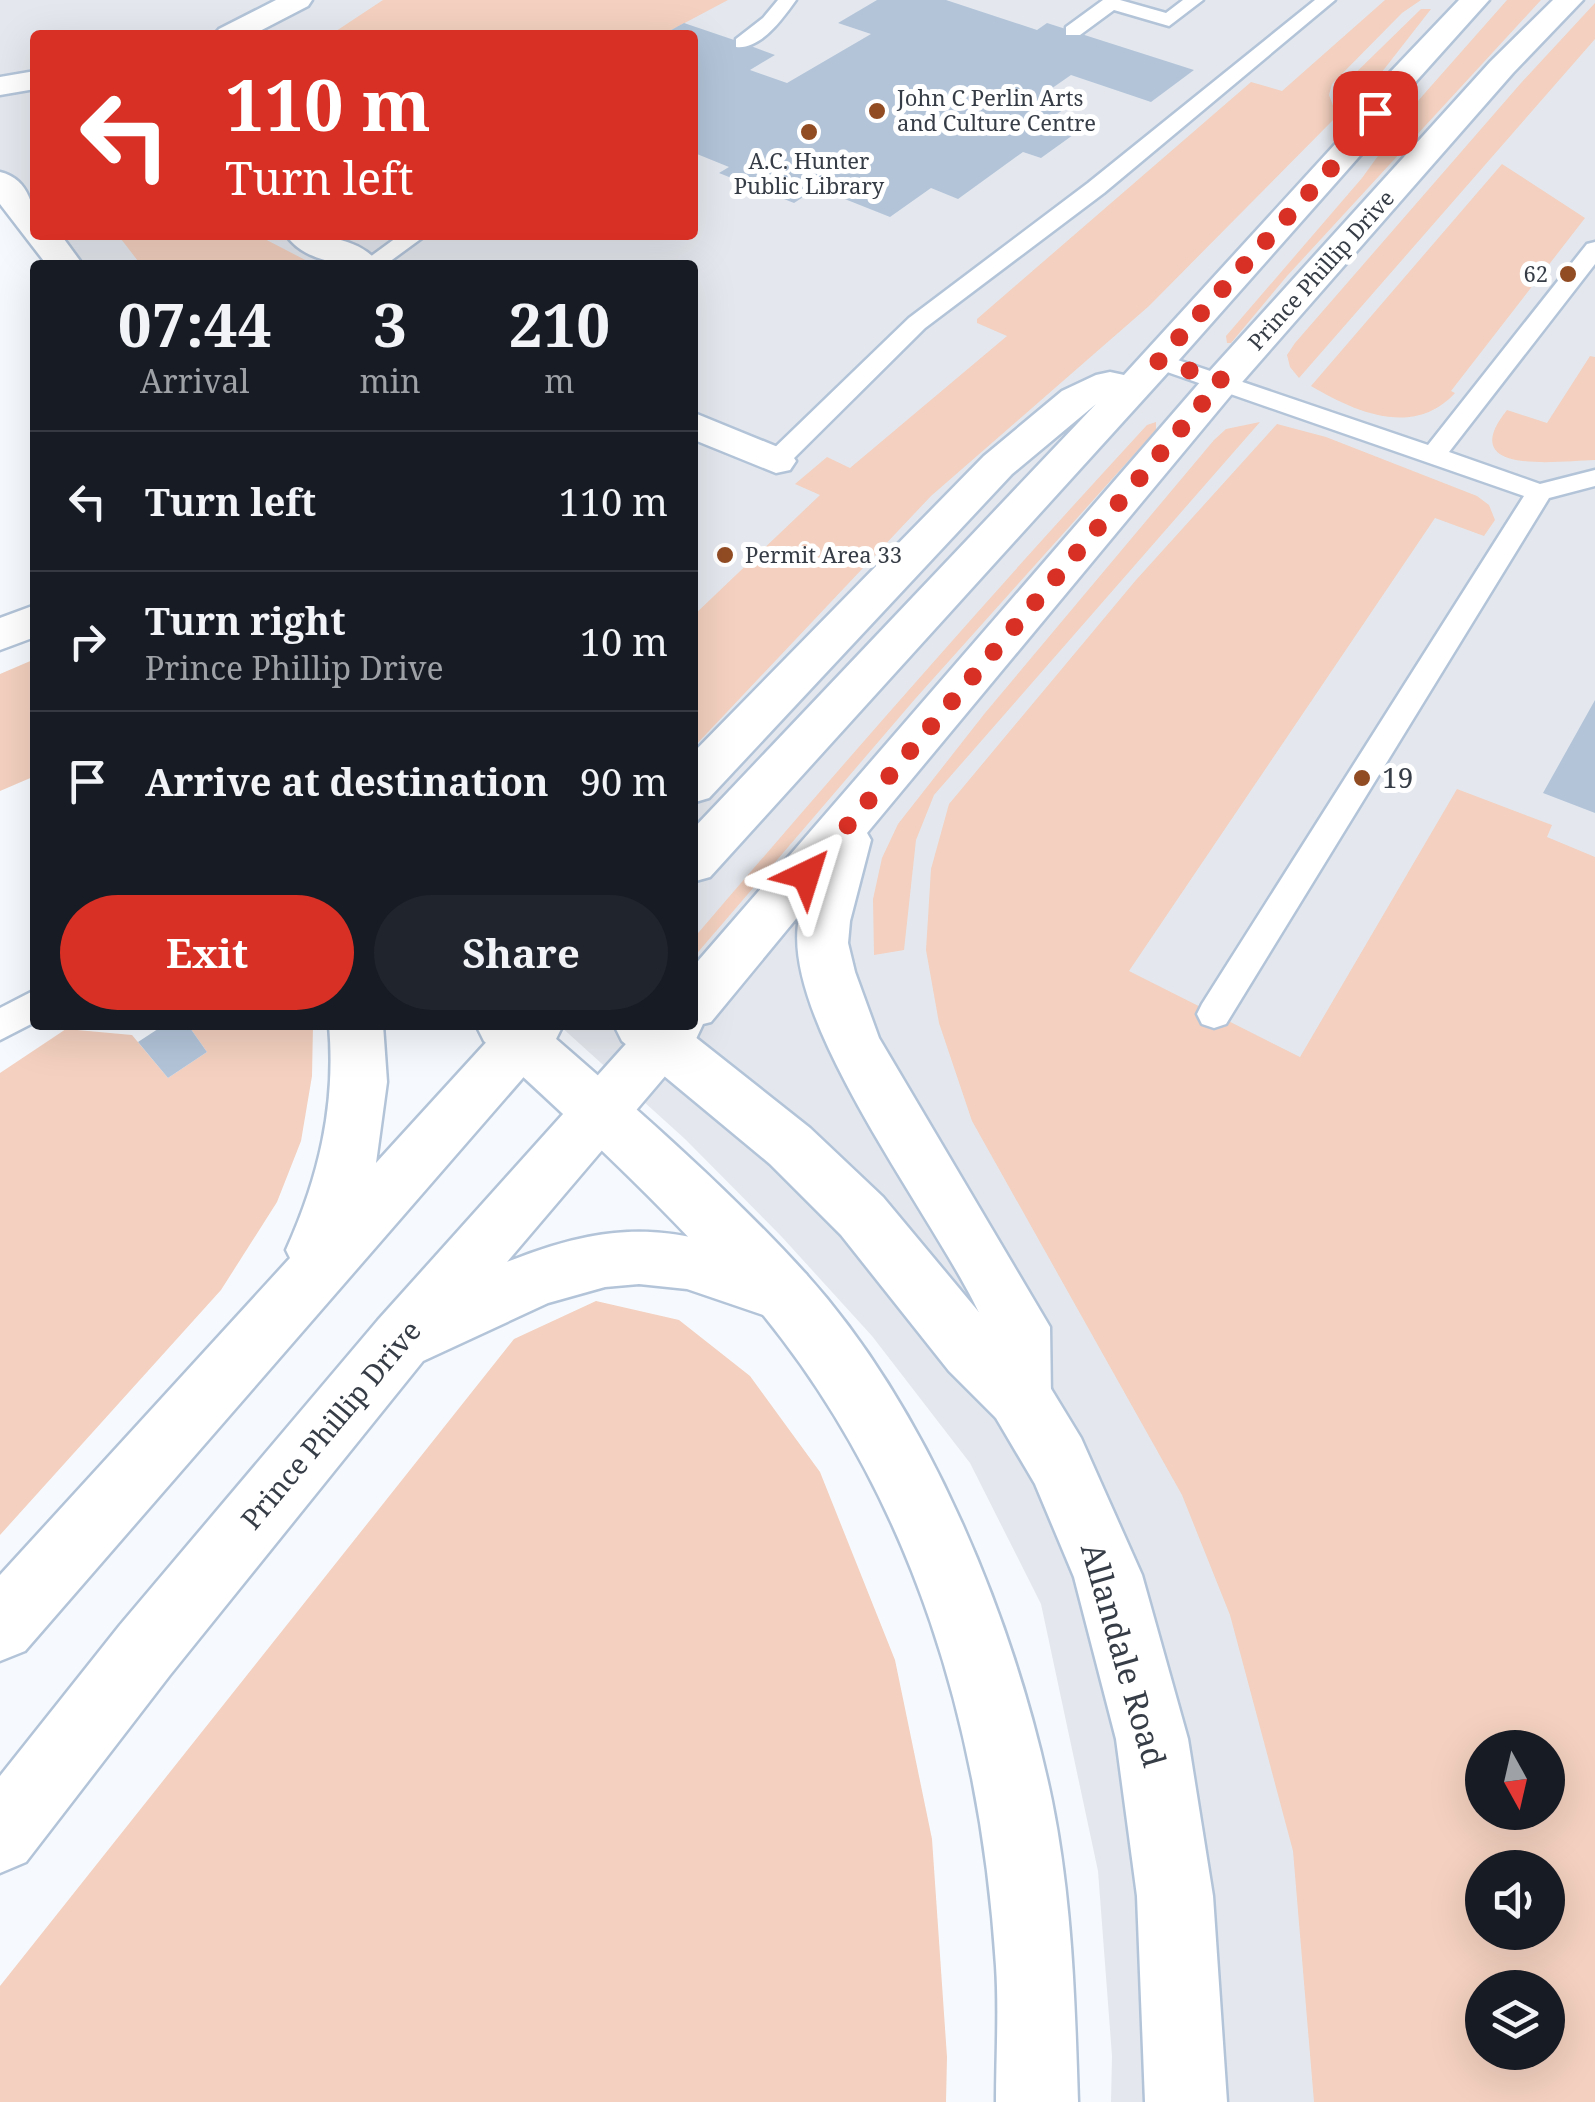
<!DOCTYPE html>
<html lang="en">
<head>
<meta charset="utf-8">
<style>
	:root { --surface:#171b24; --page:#20242c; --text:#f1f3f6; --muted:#9ea1a6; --line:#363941; --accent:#d93025 }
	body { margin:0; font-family:"Noto Serif",serif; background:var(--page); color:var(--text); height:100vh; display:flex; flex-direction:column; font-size:38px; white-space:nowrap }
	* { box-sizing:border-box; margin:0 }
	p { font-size:32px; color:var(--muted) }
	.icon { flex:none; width:55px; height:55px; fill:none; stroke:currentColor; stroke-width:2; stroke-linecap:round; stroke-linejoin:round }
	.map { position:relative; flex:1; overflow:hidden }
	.sheet { position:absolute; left:30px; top:260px; width:668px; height:770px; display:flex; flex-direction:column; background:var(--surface); border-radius:10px; box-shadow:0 10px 40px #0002 }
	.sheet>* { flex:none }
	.hud { position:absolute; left:30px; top:30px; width:668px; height:210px; border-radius:10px; box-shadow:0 10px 40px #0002; background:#d93025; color:#fff; overflow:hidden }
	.needle { width:65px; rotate:172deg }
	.buttons { position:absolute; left:1465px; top:1730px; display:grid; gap:20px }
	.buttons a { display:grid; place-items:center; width:100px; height:100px; border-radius:50%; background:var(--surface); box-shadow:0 10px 40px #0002; font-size:50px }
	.pin { position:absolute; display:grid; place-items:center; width:85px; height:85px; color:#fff; margin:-42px; border-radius:20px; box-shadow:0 5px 15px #0006 }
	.me { position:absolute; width:110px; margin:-55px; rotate:41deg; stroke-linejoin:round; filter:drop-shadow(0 0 8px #0008) }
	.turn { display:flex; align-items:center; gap:35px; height:210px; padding:0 30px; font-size:45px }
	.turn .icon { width:130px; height:130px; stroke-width:2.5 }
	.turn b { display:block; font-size:70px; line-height:85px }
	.eta { display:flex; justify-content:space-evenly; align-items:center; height:170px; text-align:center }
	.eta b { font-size:60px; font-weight:700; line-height:70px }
	.cta { display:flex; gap:20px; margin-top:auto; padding:20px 30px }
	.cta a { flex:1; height:115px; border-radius:60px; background:var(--accent); color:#fff; font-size:40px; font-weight:700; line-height:115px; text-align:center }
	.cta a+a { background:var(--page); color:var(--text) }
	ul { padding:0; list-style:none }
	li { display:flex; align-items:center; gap:30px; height:140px; padding:0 30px; border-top:2px solid var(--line) }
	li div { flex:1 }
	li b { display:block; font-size:38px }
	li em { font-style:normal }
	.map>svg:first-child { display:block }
</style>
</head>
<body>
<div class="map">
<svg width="1595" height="2102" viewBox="0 0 1595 2102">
	<rect width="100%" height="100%" fill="#f6fafe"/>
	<path fill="#e4e8ee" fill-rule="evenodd" d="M 0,0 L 1595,0 L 1595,2102 L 1111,2102 L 1112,2056 L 1098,1871 L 1041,1604 L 970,1463 L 872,1336 L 781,1236 L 685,1139 L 559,1025 L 692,1025 L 692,265 L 65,265 L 43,235 L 692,235 L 692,35 L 35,35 L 35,226 L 0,182 ZM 1482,1748 L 1548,1748 L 1548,1812 L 1482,1812 ZM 1482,1868 L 1548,1868 L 1548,1932 L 1482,1932 ZM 1482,1988 L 1548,1988 L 1548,2052 L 1482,2052 Z"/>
	<path fill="#f3d0bf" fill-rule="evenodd" d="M 383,0 L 728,0 L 662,35 L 330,35 Z
		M 1385,0 L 1421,0 L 1402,13 L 1332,84 L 1329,95 L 1337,116 L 1149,306 L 931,496 L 693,748 L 693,616 L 820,495 L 795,484 L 827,457 L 850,468 L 1007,336 L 977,323 L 977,319 L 1251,82 L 1282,91 Z
		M 1507,0 L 1541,0 L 1287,276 L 1231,343 L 1227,343 L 1226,336 L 1362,178 L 1417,102 Z
		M 1595,3 L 1595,39 L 1299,378 L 1290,367 L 1287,355 L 1295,343 L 1521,83 Z
		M 1421,9 L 1431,9 L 1350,113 L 1339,95 L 1339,89 Z
		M 1502,164 L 1585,218 L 1451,391 L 1455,393 C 1414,438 1355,412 1311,386 Z
		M 118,235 L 257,235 L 315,265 L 141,265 Z
		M 1590,356 L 1595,357 L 1595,460 C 1558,461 1454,476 1507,410 L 1547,423 Z
		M 1156,422 L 1156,430 L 915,699 L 693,958 L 693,939 C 842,765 992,593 1147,425 Z
		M 1260,422 L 934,795 L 916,840 L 904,950 L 874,955 L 873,899 L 882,858 L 898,824 L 985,713 L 1214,440 L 1226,429 Z
		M 1277,424 L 1326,437 L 1477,496 L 1489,505 L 1495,520 L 1484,536 L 1435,518 L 1129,971 L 1300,1057 L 1457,789 L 1552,825 L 1547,837 L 1595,857 L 1595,2102 L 1314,2102 L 1293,1851 L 1230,1615 L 1182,1495 L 972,1121 L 939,1023 L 926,950 L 931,869 L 949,804 L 1136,580 ZM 1482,1748 L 1548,1748 L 1548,1812 L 1482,1812 ZM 1482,1868 L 1548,1868 L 1548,1932 L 1482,1932 ZM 1482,1988 L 1548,1988 L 1548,2052 L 1482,2052 Z
		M 35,659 L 35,776 L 0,791 L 0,674 Z
		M 188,1025 L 313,1025 L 312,1076 L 301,1141 L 277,1202 L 221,1290 L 0,1535 L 0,1073 L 66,1029 L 132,1035 L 168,1078 L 207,1052 Z
		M 596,1301 L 679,1320 L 750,1376 L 820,1472 L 895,1660 L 932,1839 L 947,2057 L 946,2102 L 0,2102 L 0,1986 L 514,1339 Z"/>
	<path fill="#b3c4d9" d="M 877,0 L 946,0 L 1037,30 L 1047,23 L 1194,70 L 1151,102 L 1071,75 L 1048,91 L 1077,100 L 1050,119 L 1080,130 L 1041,158 L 1023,152 L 958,199 L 931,188 L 890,217 L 817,188 L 794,203 L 719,173 L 729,167 L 692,152 L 692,35 L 662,35 L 684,23 L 743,43 L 775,55 L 750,70 L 787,83 L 871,34 L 838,23 Z
		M 1595,700 L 1595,813 L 1543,793 Z
		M 164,1025 L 188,1025 L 207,1052 L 168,1078 L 138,1042 Z"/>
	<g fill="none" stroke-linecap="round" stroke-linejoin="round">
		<defs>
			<path id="lane" d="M 778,0 L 796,0 C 783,18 761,50 736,47 L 736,39 L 763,18 Z
				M 1103,0 L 1120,0 L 1166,13 L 1183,0 L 1203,0 L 1169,26 L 1114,10 L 1080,35 L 1066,35 L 1066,27 Z
				M 1315,0 L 1335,0 L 1104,193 L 925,328 L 785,467 L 767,467 L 763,461 L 767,455 L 909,318 L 1088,183 Z
				M 400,235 L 426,235 L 385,265 L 359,265 Z
				M 1595,242 L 1595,264 L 1449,452 L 1540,484 L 1595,470 L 1595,486 L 1549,498 L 1226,1024 L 1214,1028 L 1202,1024 L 1197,1014 L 1202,1004 L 1524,496 L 1150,366 L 1146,361 L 1150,356 L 1166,356 L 1428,445 L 1587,244 Z
				M 35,990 L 35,1022 L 0,1040 L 0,1008 Z"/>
			<path id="street" d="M 276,0 L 312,0 L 308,6 L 252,35 L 214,35 L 219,29 Z
				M 35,71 L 35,89 L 0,95 L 0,77 Z
				M 286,235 C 317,235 360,236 380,265 C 348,265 306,264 286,235 Z
				M 692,412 L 790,452 L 796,461 L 790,470 L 776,473 L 692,439 Z
				M 35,605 L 35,637 L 0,650 L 0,618 Z"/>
			<path id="secondary" d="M 0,172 C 30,179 35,209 35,235 L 61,235 L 83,265 L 47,265 L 0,204 Z
				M 476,1025 L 540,1025 C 631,1104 724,1184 805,1273 C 929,1410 1015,1622 1052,1801 C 1072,1900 1075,2002 1078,2102 L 996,2102 C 996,2057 999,2011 996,1966 C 981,1731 914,1501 764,1316 C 743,1291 718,1268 696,1245 C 628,1173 556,1107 484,1041 Z
				M 614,1025 L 680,1025 L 810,1128 L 883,1197 L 993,1329 L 1042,1374 L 1081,1438 L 1142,1575 L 1188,1739 L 1213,1896 L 1227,2102 L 1145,2102 L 1137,1896 L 1116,1739 L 1074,1577 L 1035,1484 L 996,1418 L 949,1371 L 841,1235 L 770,1164 L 622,1041 Z"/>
			<path id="primary" d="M 1459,0 L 1489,0 L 1402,97 L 1372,142 L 1171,369 L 710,877 L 692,882 L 692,830 L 1096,404 L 1012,474 L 709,798 L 692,803 L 692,754 L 984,456 L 1062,391 L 1096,375 L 1110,372 L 1124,375 L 1349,129 L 1379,84 Z
				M 1553,0 L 1583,0 L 1513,73 L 1236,389 L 867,833 L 871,840 L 850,921 L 848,943 L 855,972 L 879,1038 L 1050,1327 L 1051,1396 L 1042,1418 L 1019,1427 L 996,1418 C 994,1411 989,1404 987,1397 C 983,1375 994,1348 986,1328 C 945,1229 773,1017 800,914 L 711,1022 L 703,1024 L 695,1041 L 507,1262 C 629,1213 687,1228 806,1274 L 815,1294 L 806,1314 L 784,1322 L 687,1289 L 639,1284 L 605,1287 L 548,1303 L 423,1361 L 170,1675 L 26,1862 L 0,1873 L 0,1776 L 120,1625 L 378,1320 L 643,1025 L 692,1025 L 692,968 L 1208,373 L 1491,61 Z
				M 329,1025 L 383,1025 L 387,1082 L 376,1163 L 502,1025 L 563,1025 L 555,1041 L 25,1651 L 0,1661 L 0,1575 L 290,1258 L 286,1250 C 319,1177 336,1105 329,1025 Z"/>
		</defs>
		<use href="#lane" stroke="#b3c4d9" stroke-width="5"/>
		<use href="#street" stroke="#b3c4d9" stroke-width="5"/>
		<use href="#secondary" stroke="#b3c4d9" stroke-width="5"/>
		<use href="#primary" stroke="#b3c4d9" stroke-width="5"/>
		<use href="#lane" fill="#fff" fill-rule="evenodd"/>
		<use href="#street" fill="#fff" fill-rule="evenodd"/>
		<use href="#secondary" fill="#fff" fill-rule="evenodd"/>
		<use href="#primary" fill="#fff" fill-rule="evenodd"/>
	</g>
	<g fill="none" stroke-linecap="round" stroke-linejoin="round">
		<path stroke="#d93025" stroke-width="18" stroke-dasharray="0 32.4" d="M 806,875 L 1222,380 L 1158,361 L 1361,135 L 1375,113"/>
	</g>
	<g fill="#924c24" stroke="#fff" stroke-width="4">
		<circle cx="877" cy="111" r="10"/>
		<circle cx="809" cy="132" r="10"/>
		<circle cx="1568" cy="274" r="10"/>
		<circle cx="725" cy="555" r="10"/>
		<circle cx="1362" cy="778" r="10"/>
	</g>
	<g text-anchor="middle" stroke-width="10" stroke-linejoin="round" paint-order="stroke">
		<g font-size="22" fill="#373d46" stroke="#fff" text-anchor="start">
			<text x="897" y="106">John C Perlin Arts<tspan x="897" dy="25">and Culture Centre</tspan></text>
			<text x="809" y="169" text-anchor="middle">A.C. Hunter<tspan x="809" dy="25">Public Library</tspan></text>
			<text x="1548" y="282" text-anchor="end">62</text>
			<text x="745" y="563">Permit Area 33</text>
		</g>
		<g font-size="22" fill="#373d46" stroke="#fff">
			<text transform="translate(1321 270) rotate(-48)" y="8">Prince Phillip Drive</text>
		</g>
		<g font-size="28" fill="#373d46" stroke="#fff" text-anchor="start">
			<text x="1382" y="788">19</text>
		</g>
		<g font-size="28" fill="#373d46" stroke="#fff">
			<text transform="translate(331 1425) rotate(-50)" y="10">Prince Phillip Drive</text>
		</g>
		<g font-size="32" fill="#373d46" stroke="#fff">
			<text transform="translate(1123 1655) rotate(74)" y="11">Allandale Road</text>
		</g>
	</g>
</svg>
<div class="buttons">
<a><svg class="needle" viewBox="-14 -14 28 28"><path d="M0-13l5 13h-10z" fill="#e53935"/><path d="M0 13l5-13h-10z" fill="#9ea1a6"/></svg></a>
<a><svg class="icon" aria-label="sound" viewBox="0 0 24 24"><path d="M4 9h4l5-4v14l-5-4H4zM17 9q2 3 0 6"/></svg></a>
<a><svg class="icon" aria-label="layers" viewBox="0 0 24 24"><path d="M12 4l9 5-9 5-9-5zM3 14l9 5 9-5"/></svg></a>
</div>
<div class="pin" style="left:1375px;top:113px;background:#d93025"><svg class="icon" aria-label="arrive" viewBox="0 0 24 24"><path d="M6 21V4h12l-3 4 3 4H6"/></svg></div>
<svg class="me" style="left:806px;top:875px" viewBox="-20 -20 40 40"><path d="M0-17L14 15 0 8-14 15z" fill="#d93025" stroke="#fff" stroke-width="4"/></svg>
<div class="hud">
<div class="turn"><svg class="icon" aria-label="left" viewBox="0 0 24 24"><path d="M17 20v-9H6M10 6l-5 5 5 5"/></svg><div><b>110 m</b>Turn left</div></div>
</div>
<section class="sheet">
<div class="eta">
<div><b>07:44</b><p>Arrival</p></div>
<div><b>3</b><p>min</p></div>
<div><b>210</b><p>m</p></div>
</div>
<ul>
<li><svg class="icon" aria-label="left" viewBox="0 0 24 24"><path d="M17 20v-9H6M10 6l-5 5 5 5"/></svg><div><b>Turn left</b></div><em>110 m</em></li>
<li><svg class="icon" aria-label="right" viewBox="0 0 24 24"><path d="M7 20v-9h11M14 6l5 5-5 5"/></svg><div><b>Turn right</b><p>Prince Phillip Drive</p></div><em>10 m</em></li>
<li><svg class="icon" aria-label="arrive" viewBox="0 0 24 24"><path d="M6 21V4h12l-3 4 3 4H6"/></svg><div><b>Arrive at destination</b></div><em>90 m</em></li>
</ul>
<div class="cta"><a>Exit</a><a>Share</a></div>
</section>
</div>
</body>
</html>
